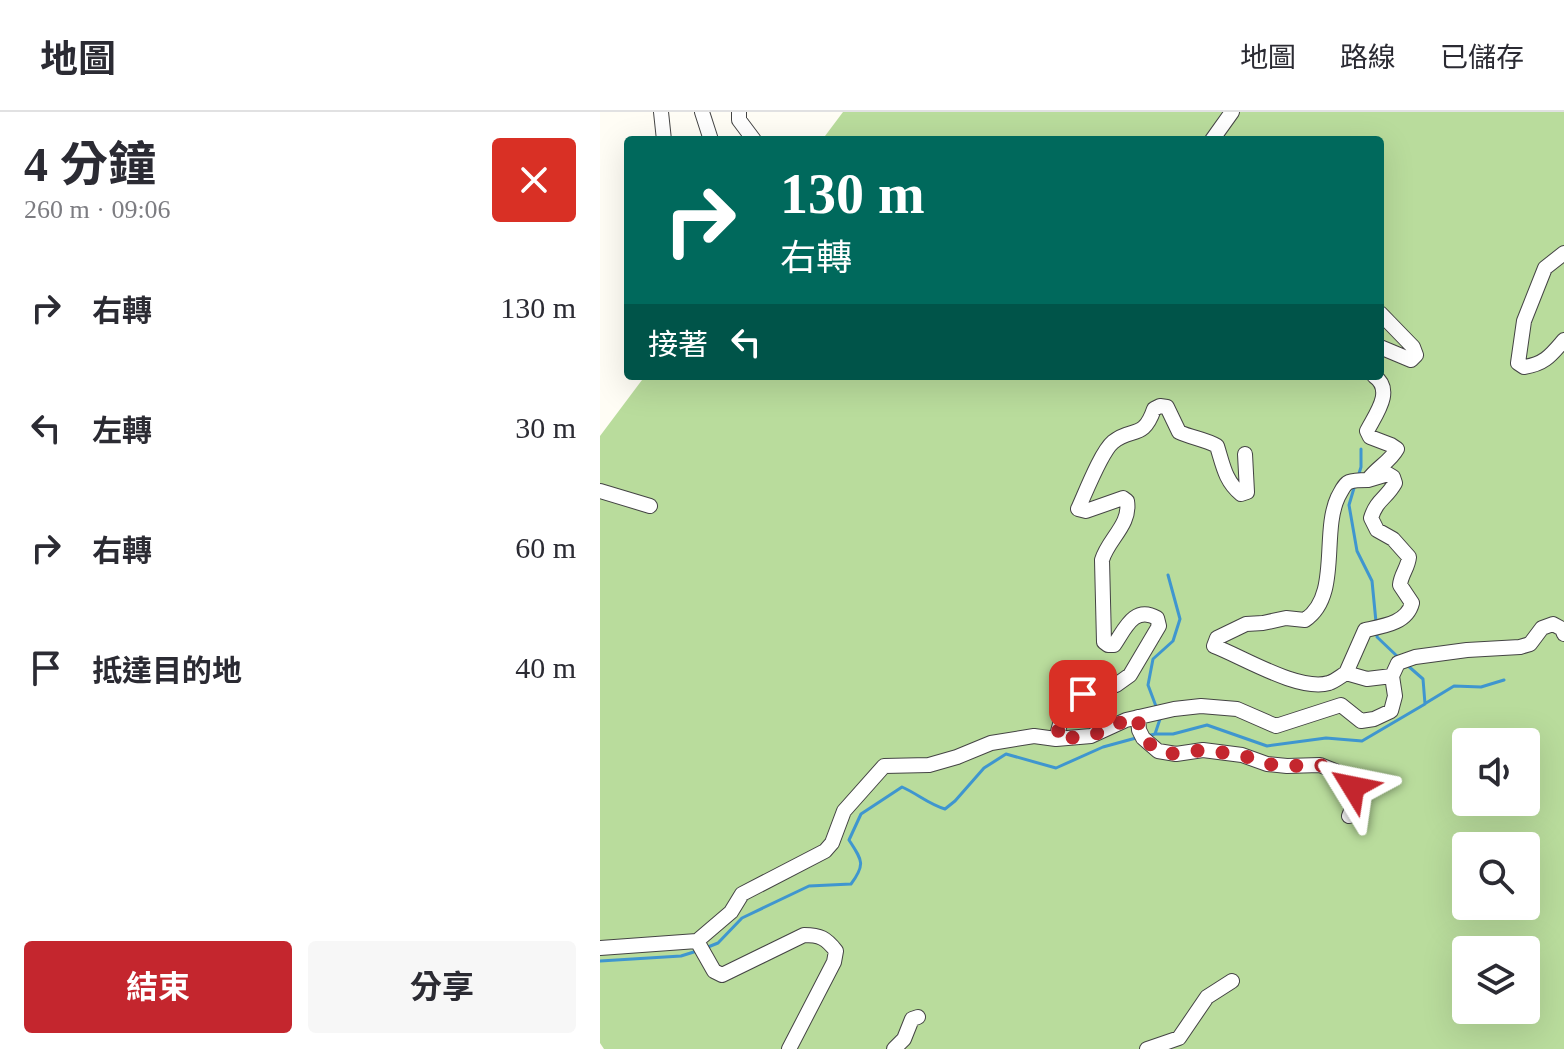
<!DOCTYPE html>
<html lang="zh-TW">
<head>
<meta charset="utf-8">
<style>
	:root { --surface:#fff; --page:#f7f7f7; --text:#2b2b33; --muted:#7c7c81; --line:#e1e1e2; --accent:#c4262e }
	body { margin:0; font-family:"Times New Roman","Noto Sans TC",serif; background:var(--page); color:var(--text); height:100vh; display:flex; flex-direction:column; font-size:30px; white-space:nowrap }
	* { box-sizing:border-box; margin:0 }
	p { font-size:26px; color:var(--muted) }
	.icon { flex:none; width:44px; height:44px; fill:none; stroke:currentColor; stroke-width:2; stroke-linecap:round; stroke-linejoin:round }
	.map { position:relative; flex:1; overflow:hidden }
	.sheet { display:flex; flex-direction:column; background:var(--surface); width:600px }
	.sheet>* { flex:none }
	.banner { position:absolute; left:24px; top:24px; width:760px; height:244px; border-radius:8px; box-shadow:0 8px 32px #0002; background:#00695c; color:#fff; overflow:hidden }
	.tools { position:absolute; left:852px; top:616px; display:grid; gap:16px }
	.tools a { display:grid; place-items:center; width:88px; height:88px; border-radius:8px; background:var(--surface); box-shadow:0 8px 32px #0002; font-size:40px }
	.pin { position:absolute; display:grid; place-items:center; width:68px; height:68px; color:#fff; margin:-34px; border-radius:16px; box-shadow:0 4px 12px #0006 }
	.me { position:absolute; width:88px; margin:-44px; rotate:305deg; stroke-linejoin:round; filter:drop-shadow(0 0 6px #0008) }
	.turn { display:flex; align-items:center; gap:28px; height:168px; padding:0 24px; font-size:36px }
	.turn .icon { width:104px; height:104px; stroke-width:2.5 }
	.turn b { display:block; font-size:56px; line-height:68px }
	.then { display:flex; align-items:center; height:76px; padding:0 24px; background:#0003; gap:16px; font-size:30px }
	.round { display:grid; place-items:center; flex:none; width:84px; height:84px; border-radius:8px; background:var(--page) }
	.head { display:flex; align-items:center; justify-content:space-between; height:136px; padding:0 24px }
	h1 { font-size:48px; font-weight:700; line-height:60px }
	.primary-button { display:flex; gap:16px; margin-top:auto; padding:16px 24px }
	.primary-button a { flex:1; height:92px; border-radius:8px; background:var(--accent); color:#fff; font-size:32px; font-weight:700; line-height:92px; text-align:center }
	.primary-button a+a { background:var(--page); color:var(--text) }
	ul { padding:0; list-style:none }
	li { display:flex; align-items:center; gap:24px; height:120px; padding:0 24px }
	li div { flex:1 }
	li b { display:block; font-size:30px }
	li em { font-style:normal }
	header { display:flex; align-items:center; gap:48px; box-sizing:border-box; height:112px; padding:0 40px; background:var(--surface); border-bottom:2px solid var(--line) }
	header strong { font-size:38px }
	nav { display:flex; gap:44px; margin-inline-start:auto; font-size:28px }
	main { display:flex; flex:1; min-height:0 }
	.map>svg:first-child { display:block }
</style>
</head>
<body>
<header>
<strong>地圖</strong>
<nav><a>地圖</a><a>路線</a><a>已儲存</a></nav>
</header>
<main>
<section class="sheet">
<div class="head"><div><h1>4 分鐘</h1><p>260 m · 09:06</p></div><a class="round" style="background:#d93025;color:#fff"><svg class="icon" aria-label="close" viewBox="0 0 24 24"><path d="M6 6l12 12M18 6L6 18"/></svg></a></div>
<ul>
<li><svg class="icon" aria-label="right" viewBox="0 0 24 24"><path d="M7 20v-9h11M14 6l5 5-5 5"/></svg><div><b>右轉</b></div><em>130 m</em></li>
<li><svg class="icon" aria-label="left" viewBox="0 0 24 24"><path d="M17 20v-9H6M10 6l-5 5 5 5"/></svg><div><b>左轉</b></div><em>30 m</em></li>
<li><svg class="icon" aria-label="right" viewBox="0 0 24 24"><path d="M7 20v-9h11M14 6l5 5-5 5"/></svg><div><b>右轉</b></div><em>60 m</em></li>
<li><svg class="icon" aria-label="arrive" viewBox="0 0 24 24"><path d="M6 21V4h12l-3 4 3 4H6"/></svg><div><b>抵達目的地</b></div><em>40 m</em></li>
</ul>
<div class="primary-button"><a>結束</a><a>分享</a></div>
</section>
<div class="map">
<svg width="964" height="937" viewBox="0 0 964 937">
	<rect width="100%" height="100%" fill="#fffdf5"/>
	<path fill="#b9dc9c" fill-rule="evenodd" d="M 243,0 L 964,0 L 964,937 L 4,937 L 0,931 L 0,324 L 45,264 L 780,264 L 780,28 L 222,28 ZM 866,630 L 926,630 L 926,690 L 866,690 ZM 866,734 L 926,734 L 926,794 L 866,794 ZM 866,838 L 926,838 L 926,898 L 866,898 Z"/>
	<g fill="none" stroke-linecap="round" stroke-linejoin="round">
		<path stroke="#3f96cf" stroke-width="3" d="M 758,365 L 761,355 L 761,337
			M 754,376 L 749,393 L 757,439 L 772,469 L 776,510
			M 777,522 L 777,525 L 798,545
			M 826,591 L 854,574 L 881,575 L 904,568
			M 557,597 L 548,573 L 553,547 L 573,529 L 580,507 L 568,463
			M 555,622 L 560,607 L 559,604
			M 547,624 L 555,622 L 573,622 L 607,613 L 667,634 L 726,626 L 762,629 L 825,592 L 823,567 L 807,553
			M 108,835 L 118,831 L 142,806 L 209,774 L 251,772 C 266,752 262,748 249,728 L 261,702 L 302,675 C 318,682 328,692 345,697 L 355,689 L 384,656 L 406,642 L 456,656 L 503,635 L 536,626
			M 0,849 L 81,844 L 97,839"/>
		<defs>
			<path id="minor" d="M 61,0 L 64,28
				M 102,0 L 111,28
				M 139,0 L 139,8 L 154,28
				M 612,28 L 632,0
				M 964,141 L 945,156 L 924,209 L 918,251 L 924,255 C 945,252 951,243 964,228
				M 780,201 L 813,235 L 816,243 L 811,248 L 780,235
				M 768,368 C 763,368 754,368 749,370 C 744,372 741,380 738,385 C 721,421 741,484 705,508 L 686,506 L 663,511 L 646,512 L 617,526 L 614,534 C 643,545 699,580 729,571 C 735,569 741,564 746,561 L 767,567 L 792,564
				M 0,379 L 50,394
				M 746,561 L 765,518 C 784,514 807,511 812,491 L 800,473 C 801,462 808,456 809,445 L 793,427 L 777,418 L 771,406 C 777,387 786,387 795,371 L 793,365 L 788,362 L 768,368 C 776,356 790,350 797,337 L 791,333 L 770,325 L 767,319 C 775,303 795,278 774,264
				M 538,605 L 539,618 L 543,626 L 558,639 L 576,642 L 603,638 L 642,643 L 667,652 L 687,654 L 720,653 L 735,659 L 753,675 L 753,694 L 749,704
				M 456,627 L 467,586 L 499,579 L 516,573 L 530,563 L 559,514 L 557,506 C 534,493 525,517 514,533 L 508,533 L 504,530 L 502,448 C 508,427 531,413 527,389 L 523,386 L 486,399 L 478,397 C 485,382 501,340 513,330 C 532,314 543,329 554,297 L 560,294 L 567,295 L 579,320 C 592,326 605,327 617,334 C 623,353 625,369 641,382 L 647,380 L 645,342
				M 97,829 L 114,859 L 122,863 L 204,823 C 220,823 226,826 236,839 L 234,850 L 189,937
				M 0,836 L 97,829 L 131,800 L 142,782 L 225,739 L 232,731 L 244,699 L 284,654 L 329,653 L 357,645 L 391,631 L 434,624 L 456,627 L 491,624 L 526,608 L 574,597 L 601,594 L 637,597 L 676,614 L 741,593 L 761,609 L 774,607 L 791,599 L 795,584 L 792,564 L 798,551 L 815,545 L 867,538 L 920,535 L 930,532 L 942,516 L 953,512 L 962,517 L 964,522
				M 294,937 L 304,927 L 312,907 L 318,905
				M 547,937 L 579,926 L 607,885 L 632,869"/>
		</defs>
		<use href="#minor" stroke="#444" stroke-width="16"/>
		<use href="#minor" stroke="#fff" stroke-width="14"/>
	</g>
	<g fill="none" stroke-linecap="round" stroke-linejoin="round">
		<path stroke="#c4262e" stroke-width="14" stroke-dasharray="0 25.2" d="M 483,582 L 467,586 L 456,627 L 491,624 L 526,608 L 538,605 L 539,618 L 543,626 L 558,639 L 576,642 L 603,638 L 642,643 L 667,652 L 687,654 L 720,653 L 735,659 L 753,675"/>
	</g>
</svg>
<div class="tools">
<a><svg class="icon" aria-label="sound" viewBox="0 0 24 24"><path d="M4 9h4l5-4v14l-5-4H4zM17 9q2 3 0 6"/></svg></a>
<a><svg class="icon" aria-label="search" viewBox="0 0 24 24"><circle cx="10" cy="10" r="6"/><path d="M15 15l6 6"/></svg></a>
<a><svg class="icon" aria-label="layers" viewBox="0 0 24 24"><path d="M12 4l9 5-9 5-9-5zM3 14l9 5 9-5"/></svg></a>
</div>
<div class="pin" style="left:483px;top:582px;background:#d93025"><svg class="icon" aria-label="arrive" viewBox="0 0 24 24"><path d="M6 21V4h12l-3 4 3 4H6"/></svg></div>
<svg class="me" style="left:753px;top:675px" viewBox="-20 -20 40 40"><path d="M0-17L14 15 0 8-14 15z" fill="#c4262e" stroke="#fff" stroke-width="4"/></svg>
<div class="banner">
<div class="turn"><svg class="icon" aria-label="right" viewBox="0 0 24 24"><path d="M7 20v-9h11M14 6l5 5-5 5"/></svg><div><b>130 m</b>右轉</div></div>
<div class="then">接著<svg class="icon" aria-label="left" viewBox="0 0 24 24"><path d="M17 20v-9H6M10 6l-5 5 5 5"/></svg></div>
</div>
</div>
</main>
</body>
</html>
